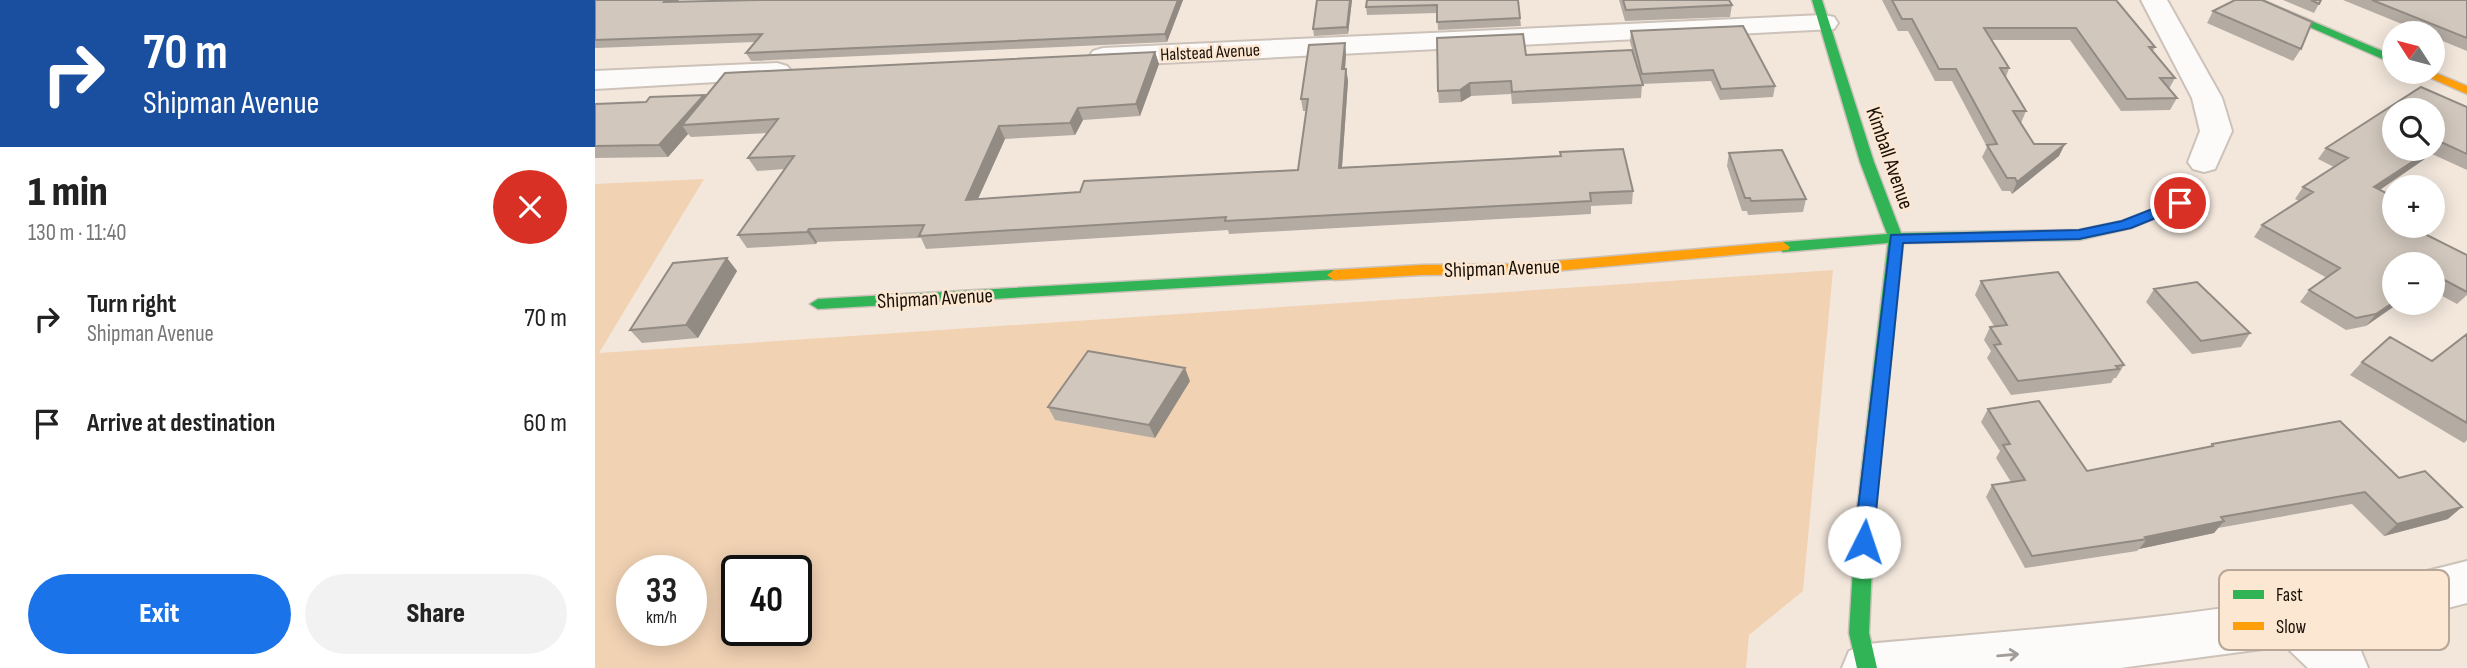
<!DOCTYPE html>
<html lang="en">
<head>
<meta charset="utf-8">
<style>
	:root { --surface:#fff; --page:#f2f2f2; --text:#222; --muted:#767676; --accent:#1a73e8 }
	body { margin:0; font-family:"Sofia Sans Condensed",sans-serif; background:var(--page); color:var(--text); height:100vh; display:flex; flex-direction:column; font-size:26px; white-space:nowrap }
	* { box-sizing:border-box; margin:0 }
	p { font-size:23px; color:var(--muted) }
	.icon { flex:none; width:38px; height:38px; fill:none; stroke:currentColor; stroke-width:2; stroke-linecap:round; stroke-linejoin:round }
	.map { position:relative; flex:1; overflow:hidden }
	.side { display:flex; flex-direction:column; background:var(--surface); width:595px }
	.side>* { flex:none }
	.top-card { background:#1a4fa0; color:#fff; overflow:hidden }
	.needle { width:46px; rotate:306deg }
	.buttons { position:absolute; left:1787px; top:21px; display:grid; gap:14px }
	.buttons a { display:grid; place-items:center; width:63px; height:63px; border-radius:50%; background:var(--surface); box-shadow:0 4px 18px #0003; font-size:35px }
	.speed { position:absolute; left:21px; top:555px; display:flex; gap:14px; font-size:35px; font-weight:700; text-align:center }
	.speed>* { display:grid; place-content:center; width:91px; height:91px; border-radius:50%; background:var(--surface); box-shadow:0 4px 18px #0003; line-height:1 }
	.speed small { font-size:18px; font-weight:400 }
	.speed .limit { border:4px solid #111; border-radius:10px; background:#fff; color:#111 }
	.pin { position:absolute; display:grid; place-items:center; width:60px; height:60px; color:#fff; margin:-30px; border:4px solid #fff; border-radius:50%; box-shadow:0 2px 7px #0007 }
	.me { position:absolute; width:77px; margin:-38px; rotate:4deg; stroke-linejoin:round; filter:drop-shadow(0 0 5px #0008) }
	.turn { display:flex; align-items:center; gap:24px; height:147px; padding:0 28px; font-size:32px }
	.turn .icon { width:91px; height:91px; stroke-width:2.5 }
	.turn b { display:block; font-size:49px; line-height:60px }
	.round { display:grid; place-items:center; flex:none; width:74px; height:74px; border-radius:37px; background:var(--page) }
	.summary { display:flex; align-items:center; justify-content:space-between; height:119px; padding:0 28px }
	h1 { font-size:42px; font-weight:800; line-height:52px }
	.primary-button { display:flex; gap:14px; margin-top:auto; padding:14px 28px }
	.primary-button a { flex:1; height:80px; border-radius:42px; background:var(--accent); color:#fff; font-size:28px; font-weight:800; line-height:80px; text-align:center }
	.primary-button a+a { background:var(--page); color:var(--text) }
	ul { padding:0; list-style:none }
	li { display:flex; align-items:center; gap:21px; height:105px; padding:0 28px }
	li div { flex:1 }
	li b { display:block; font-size:26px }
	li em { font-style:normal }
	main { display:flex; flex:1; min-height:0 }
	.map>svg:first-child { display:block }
</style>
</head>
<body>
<main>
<section class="side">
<div class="top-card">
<div class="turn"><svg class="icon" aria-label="right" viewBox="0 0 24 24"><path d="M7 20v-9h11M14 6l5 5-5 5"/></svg><div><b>70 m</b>Shipman Avenue</div></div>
</div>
<div class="summary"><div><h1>1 min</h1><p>130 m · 11:40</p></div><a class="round" style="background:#d93025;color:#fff"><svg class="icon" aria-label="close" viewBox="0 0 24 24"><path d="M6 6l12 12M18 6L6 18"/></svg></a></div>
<ul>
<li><svg class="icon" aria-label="right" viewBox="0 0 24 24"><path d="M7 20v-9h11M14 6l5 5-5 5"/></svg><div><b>Turn right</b><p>Shipman Avenue</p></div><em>70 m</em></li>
<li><svg class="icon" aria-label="arrive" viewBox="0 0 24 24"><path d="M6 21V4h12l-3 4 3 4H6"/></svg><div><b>Arrive at destination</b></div><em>60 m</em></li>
</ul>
<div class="primary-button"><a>Exit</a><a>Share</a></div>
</section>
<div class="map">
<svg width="1872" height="668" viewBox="0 0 1872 668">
	<rect width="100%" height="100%" fill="#f3e7dc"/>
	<path fill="#f1d2b3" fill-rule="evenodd" d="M 109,179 L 4,353 L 1238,270 L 1208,591 L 1154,635 L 1151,668 L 0,668 L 0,184 ZM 37,570 L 96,570 L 96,630 L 37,630 ZM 142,570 L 201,570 L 201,630 L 142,630 Z"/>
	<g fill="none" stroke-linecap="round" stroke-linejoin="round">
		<defs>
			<path id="street" d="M 1546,0 L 1572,0 L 1627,98 L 1637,131 L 1620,169 L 1609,172 L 1598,169 L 1593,162 L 1605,131 L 1597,98 Z
				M 1229,15 L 1239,17 L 1243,23 L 1239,29 L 508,66 L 498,63 L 494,57 L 498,51 L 508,48 Z
				M 182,63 L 192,66 L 197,72 L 192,78 L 0,89 L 0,71 Z
				M 1872,561 L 1872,603 L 1748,635 L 1766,651 L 1773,668 L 1713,668 L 1690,646 L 1525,668 L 1247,668 L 1254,651 L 1272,644 C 1476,626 1673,613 1872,561 Z"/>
			<path id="fast" d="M 1217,0 L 1227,0 L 1279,162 L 1306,233 L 1484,230 L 1527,221 L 1585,199 L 1592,203 L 1590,206 L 1536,228 L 1484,240 L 1308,243 L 1279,519 L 1274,633 L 1282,668 L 1262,668 L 1254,633 L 1261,519 L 1293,243 L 1188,252 L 1181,247 L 1188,242 L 1292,234 L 1265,162 Z
				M 1653,0 L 1667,0 L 1799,56 L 1799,64 Z
				M 739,270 L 744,271 L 746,275 L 744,279 L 223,309 L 215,304 L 223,299 Z"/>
			<path id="slow" d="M 1822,72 L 1838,72 L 1872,86 L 1872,94 Z
				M 1188,242 L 1195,247 L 1193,250 L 925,274 L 826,275 L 739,280 L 732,275 L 739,270 L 826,265 L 925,264 Z"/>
		</defs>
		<use href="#street" stroke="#ccc2b9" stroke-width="4"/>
		<use href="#fast" stroke="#ccc2b9" stroke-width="3"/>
		<use href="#slow" stroke="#ccc2b9" stroke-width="3"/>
		<use href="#street" fill="#fdfbfa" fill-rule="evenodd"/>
		<use href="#fast" fill="#30b455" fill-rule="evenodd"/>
		<use href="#slow" fill="#ff9f0a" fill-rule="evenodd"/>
	</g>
	<path fill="#b4aba3" d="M 0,0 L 84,0 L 82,2 L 163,0 L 588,0 L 572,42 L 156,61 L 151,53 L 160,42 L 0,48 Z
		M 722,0 L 757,0 L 753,34 L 719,36 L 718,29 Z
		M 923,0 L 926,26 L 843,30 L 842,13 L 772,15 L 771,7 Z
		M 1024,0 L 1134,0 L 1137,5 L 1135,17 L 1030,21 Z
		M 1287,0 L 1521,0 L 1560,47 L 1558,51 L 1580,78 L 1574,89 L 1582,98 L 1575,110 L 1526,111 L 1475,40 L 1396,40 L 1414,68 L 1411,77 L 1431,111 L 1426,123 L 1439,144 L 1464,156 L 1417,194 L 1415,191 L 1407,191 L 1387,157 L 1392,147 L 1357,81 L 1340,81 L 1313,31 L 1303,31 Z
		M 1688,0 L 1726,0 L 1719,13 Z
		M 1748,0 L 1872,0 L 1872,51 L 1838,37 L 1838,33 L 1829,33 Z
		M 1618,11 L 1706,49 L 1698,61 L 1612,23 Z
		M 1036,31 L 1180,86 L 1178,97 L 1125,100 L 1116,81 L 1047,84 L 1046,98 L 917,104 L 916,94 L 876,96 L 866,102 L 844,103 L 843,91 L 931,55 L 1041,62 L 1035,42 Z
		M 750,43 L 751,55 L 750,69 L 751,69 L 753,81 L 747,167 L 965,157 L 965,152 L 1038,191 L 1037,204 L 996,206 L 996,214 L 634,234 L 633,230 L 331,249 L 326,238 L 222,242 L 221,244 L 152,248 L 143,235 L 189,169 L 162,171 L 153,158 L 173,133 L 96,137 L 93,134 L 73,157 L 0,158 L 0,104 L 51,102 L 560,52 L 564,64 L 545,116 L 488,120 L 480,135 L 410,139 L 383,199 L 485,192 L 703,170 L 711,111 L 708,111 L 706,99 Z
		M 1872,107 L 1872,170 L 1837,154 L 1785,190 L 1796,217 L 1872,255 L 1872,295 L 1862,304 L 1838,291 L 1838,264 L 1799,303 L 1771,326 L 1751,330 L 1705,302 L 1714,290 L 1732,278 L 1659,237 L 1667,225 L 1704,201 L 1700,199 L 1708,187 L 1739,167 L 1723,159 L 1731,148 Z
		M 1134,153 L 1211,199 L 1208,212 L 1153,215 L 1152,211 L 1147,211 L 1132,166 Z
		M 132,258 L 142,271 L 103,338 L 47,343 L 35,330 Z
		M 1386,281 L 1529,365 L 1521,378 L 1519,378 L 1516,383 L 1416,395 L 1392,358 L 1396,351 L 1389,340 L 1395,327 L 1399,326 L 1380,295 Z
		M 1559,289 L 1655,333 L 1646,347 L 1597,354 L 1551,302 Z
		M 1872,334 L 1872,440 L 1869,443 L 1755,375 L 1767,362 L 1837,361 Z
		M 595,381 L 560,438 L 460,420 L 453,407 Z
		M 1393,409 L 1492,471 L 1615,447 L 1617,444 L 1804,478 L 1853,519 L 1789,536 L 1757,504 L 1623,528 L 1619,533 L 1544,549 L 1542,551 L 1430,568 L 1391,497 L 1397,485 L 1416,482 L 1401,458 L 1405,451 L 1386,422 Z"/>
	<path fill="#928b84" d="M 71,0 L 84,0 L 74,10 L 69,2 Z
		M 583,0 L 588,0 L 572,42 L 570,34 Z
		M 755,0 L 757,0 L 753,34 L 752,27 Z
		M 750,43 L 751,55 L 749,81 L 747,69 Z
		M 560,52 L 564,64 L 545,116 L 541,104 Z
		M 751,69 L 753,81 L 746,180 L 744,168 Z
		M 875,83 L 876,96 L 866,102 L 865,90 Z
		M 109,95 L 117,106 L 87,125 L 93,134 L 73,157 L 64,145 Z
		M 483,108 L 488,120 L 480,135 L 475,123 Z
		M 404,126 L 410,139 L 377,212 L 371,200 Z
		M 1846,142 L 1837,154 L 1771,199 L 1779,187 Z
		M 1470,144 L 1464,156 L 1417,194 L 1422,182 Z
		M 1799,209 L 1799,215 L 1783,226 L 1792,215 Z
		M 214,229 L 222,242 L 221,244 L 212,232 Z
		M 132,258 L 142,271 L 103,338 L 91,325 Z
		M 1799,302 L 1799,303 L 1804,303 L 1771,326 L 1781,314 Z
		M 590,368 L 595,381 L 560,438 L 554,425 Z
		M 1867,507 L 1853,519 L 1789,536 L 1802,524 Z
		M 1629,521 L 1619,533 L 1544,549 L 1552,539 L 1550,537 Z"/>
	<path fill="#d1c7bd" stroke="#928b84" stroke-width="2" d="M 0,0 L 71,0 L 69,2 L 163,0 L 583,0 L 570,34 L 151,53 L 167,34 L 0,40 Z
		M 722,0 L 755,0 L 752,27 L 718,29 Z
		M 772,0 L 923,0 L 925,18 L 842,22 L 842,5 L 771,7 Z
		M 1028,0 L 1134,0 L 1137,5 L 1031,10 Z
		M 1297,0 L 1521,0 L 1560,47 L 1554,47 L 1580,78 L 1565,78 L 1582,98 L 1532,99 L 1481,28 L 1389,28 L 1414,68 L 1405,68 L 1431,111 L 1418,111 L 1439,144 L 1470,144 L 1422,182 L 1420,178 L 1412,178 L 1392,145 L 1402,144 L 1361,69 L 1344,69 L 1317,19 L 1307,19 Z
		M 1640,0 L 1667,0 L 1717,22 L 1706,49 L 1618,11 Z
		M 1716,0 L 1726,0 L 1724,4 Z
		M 1777,0 L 1872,0 L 1872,38 Z
		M 1148,26 L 1180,86 L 1126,89 L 1118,70 L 1047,74 L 1036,31 Z
		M 928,34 L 931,55 L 1037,50 L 1048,85 L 917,92 L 916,81 L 875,83 L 865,90 L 843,91 L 842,38 Z
		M 750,43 L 747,69 L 751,69 L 744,168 L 966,156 L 965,152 L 1028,149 L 1038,191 L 995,193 L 996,201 L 630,221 L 631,217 L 324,236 L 329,225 L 214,229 L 212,232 L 143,235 L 199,156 L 153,158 L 183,119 L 87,125 L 130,73 L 560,52 L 541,104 L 483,108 L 475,123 L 404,126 L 371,200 L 485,192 L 489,181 L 703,170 L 713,99 L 706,99 L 714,45 Z
		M 1826,87 L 1872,107 L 1872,154 L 1846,142 L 1838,148 L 1838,110 L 1799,110 L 1799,149 L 1837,149 L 1779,187 L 1799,197 L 1799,209 L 1792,215 L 1799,218 L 1799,226 L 1814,226 L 1872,255 L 1872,292 L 1838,274 L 1838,264 L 1799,264 L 1799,302 L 1781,314 L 1761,318 L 1714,290 L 1745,268 L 1667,225 L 1718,192 L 1708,187 L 1753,158 L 1731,148 Z
		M 109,95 L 64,145 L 0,146 L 0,104 L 51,102 L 55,97 Z
		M 1187,150 L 1211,199 L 1156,201 L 1155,198 L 1150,198 L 1134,153 Z
		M 132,258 L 91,325 L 35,330 L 78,263 Z
		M 1463,272 L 1529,365 L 1521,366 L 1524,369 L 1423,381 L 1399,345 L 1406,344 L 1395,327 L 1412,325 L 1386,281 Z
		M 1602,282 L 1655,333 L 1606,341 L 1559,289 Z
		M 1872,334 L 1872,423 L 1767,362 L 1795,337 L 1837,361 Z
		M 493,351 L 590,368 L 554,425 L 453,407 Z
		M 1444,401 L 1492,471 L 1618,446 L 1617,444 L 1745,421 L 1804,478 L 1830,471 L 1867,507 L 1802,524 L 1770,492 L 1626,517 L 1629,521 L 1550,537 L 1552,539 L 1437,556 L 1397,485 L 1430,480 L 1408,445 L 1415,444 L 1393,409 Z"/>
	<defs><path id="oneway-shaft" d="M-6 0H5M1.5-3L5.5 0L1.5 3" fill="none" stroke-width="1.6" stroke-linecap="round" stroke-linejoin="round" transform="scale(1.75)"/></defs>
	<use stroke="#a29d99" href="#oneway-shaft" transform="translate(1413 655) rotate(-5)"/>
	<path fill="#1a73e8" stroke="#114b97" stroke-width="2" d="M 1585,198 L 1590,200 L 1590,206 L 1536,228 L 1484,239 L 1308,243 L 1278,542 L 1275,548 L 1269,550 L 1262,548 L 1259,542 L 1296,235 L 1484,230 L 1527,221 Z"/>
	<g text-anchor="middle" stroke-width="5" stroke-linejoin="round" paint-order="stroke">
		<g font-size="18" fill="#191007" stroke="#fce7d3">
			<text transform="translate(615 52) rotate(-3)" y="6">Halstead Avenue</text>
		</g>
		<g font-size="21" fill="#191007" stroke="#fce7d3">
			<text transform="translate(1295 158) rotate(71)" y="7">Kimball Avenue</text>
			<text transform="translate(907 268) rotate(-2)" y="7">Shipman Avenue</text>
			<text transform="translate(340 298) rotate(-3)" y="7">Shipman Avenue</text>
		</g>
	</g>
	<rect x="1624" y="570" width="230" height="80" rx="10" fill="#fce7d3" stroke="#b8a696" stroke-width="2"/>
	<rect x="1638" y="590" width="31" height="9" fill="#30b455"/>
	<rect x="1638" y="622" width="31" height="8" fill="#ff9f0a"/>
	<g font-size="19" fill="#191007">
		<text x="1681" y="601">Fast</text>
		<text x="1681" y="633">Slow</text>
	</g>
</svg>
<div class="buttons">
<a><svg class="needle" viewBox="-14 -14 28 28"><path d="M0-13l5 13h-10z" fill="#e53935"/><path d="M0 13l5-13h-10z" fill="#767676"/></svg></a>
<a><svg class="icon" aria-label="search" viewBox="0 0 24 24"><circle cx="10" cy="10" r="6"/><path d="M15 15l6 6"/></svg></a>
<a>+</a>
<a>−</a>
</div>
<div class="speed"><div>33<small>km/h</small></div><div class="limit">40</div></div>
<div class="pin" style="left:1585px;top:203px;background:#d93025"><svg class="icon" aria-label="arrive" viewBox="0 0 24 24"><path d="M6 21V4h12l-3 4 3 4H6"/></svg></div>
<svg class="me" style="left:1269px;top:542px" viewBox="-20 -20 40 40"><circle r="19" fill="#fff"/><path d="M0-13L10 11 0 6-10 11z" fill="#1a73e8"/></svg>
</div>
</main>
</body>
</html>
